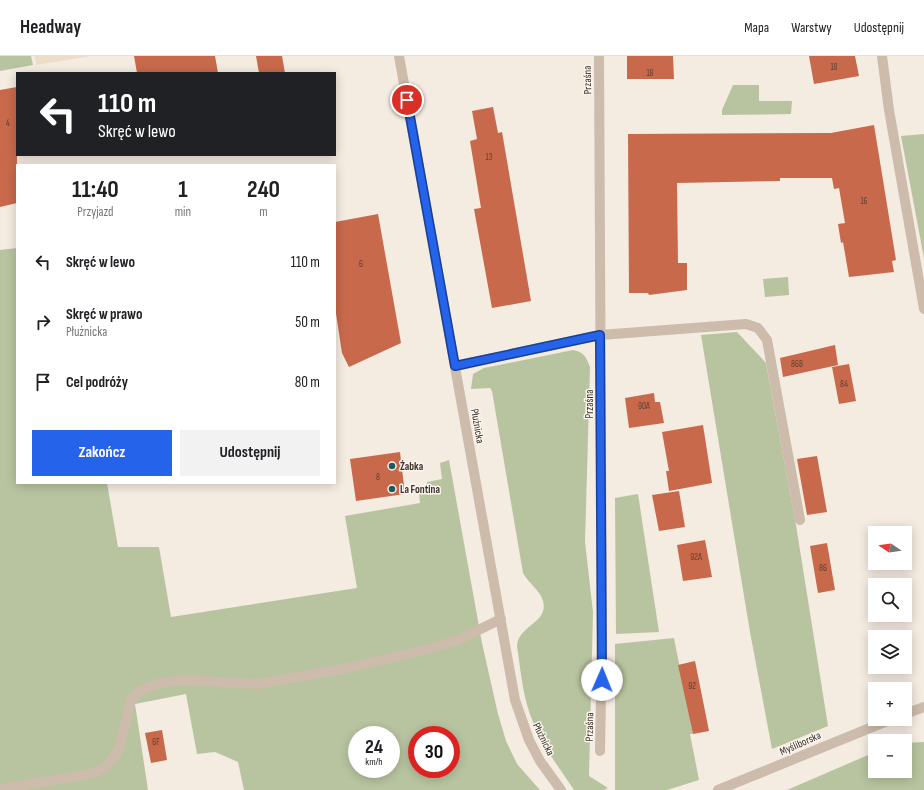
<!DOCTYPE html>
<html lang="pl">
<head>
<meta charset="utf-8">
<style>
	:root { --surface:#fff; --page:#f2f2f2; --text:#202124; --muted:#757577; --line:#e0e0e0; --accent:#2563eb }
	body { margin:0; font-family:"Sofia Sans Condensed",sans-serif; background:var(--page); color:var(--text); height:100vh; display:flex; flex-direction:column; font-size:15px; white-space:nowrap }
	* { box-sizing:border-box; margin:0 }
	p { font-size:13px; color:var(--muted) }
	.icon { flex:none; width:22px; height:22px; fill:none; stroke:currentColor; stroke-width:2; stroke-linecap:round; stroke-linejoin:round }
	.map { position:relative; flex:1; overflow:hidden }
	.drawer { position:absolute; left:16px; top:108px; width:320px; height:320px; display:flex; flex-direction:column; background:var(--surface); border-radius:0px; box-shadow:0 2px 10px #0003 }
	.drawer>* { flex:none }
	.banner { position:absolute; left:16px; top:16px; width:320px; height:84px; border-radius:0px; box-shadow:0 2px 10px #0003; background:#202124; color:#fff; overflow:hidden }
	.needle { width:26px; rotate:283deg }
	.tools { position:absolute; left:868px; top:470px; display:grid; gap:8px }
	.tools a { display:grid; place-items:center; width:44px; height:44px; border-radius:0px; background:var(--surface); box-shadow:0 2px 10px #0003; font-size:20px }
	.speed { position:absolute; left:348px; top:670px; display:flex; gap:8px; font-size:20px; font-weight:700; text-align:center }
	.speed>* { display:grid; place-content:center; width:52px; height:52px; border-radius:50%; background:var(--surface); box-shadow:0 2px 10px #0003; line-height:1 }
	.speed small { font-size:10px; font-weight:400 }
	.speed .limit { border:6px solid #d22; background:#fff; color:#111 }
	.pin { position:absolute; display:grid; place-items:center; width:34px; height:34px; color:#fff; margin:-17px; border:2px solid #fff; border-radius:50%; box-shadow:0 1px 4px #0007 }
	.me { position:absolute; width:44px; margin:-22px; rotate:1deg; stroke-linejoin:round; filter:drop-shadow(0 0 3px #0008) }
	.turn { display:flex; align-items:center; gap:14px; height:84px; padding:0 16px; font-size:18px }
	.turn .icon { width:52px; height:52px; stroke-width:2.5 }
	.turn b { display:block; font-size:28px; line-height:34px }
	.eta { display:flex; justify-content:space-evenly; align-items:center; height:68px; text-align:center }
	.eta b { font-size:24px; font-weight:700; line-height:28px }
	.cta { display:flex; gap:8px; margin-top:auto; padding:8px 16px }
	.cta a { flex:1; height:46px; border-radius:0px; background:var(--accent); color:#fff; font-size:16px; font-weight:700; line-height:46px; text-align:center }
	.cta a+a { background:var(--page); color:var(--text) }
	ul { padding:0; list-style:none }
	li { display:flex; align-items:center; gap:12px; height:60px; padding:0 16px }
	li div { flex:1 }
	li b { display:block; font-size:15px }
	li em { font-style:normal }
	header { display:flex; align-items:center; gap:24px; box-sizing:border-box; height:56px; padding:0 20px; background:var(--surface); border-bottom:1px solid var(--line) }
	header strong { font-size:19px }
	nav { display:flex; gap:22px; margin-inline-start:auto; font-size:14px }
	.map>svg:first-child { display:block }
</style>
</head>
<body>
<header>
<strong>Headway</strong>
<nav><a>Mapa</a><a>Warstwy</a><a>Udostępnij</a></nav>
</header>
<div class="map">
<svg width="924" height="734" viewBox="0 0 924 734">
	<rect width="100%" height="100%" fill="#f4ebe1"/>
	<path fill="#b8c4a0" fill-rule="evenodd" d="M 0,0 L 31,0 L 33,9 L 0,15 Z
		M 733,29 L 759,29 L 759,45 L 792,45 L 791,58 L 722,59 L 722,54 Z
		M 924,78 L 924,202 L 901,80 Z
		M 17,192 L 17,427 L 107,427 L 118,491 L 159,491 L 171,561 L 357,532 L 345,460 L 420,447 L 419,437 L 428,435 L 427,426 L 442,423 L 440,407 L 449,404 L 482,587 L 498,658 L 506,685 L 517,708 L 540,734 L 244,734 L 238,706 L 215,696 L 197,698 L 186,638 L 135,648 L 148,734 L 0,734 L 0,194 ZM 357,679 L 391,679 L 391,713 L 357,713 ZM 417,679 L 451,679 L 451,713 L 417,713 Z
		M 788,221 L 789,239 L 765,241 L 763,223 Z
		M 737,276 L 766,307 L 796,469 L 828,670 L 772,693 L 750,576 L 701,279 Z
		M 573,294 C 584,296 586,301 590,311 L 585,486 L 593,556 L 589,720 L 608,732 L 604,734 L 574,734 C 560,713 544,692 534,668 C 523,645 521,616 517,590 C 518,569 549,567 543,545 C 540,534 528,527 523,517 L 492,335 L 490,332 L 471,333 L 473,318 L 484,312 Z
		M 638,438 L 659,576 L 616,578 L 615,442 Z
		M 674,582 L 693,678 L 690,678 L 699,724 L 667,734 L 615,734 L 615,588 Z
		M 924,686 L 924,734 L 787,734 L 875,696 L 875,715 L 905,715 L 905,687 Z"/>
	<path fill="#ecdcc8" d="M 35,0 L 91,0 L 36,9 Z"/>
	<path fill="#c8694b" d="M 134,0 L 215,0 L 218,17 L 137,17 Z
		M 256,0 L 282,0 L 285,17 L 259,17 Z
		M 627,0 L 673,0 L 674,23 L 627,23 Z
		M 809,0 L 855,0 L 859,20 L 814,28 Z
		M 17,31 L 17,147 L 0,151 L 0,34 Z
		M 493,51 L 498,77 L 502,76 L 531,245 L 492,252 L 474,153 L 481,152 L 470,85 L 477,83 L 472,55 Z
		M 874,69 L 896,204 L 892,205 L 894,216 L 849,221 L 843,186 L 841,187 L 838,168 L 845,167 L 839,132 L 834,133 L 832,122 L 780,122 L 780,125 L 677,127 L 678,207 L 687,207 L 687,234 L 649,239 L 648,237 L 629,237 L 628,78 L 831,77 Z
		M 378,158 L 401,287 L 349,311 L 342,297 L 335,251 L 335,166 Z
		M 835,289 L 838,309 L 783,321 L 780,302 Z
		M 849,308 L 856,345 L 839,348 L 832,311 Z
		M 654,337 L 655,346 L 660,346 L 664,367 L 629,372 L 625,342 Z
		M 703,369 L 712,427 L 669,435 L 666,415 L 669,415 L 662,376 Z
		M 400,396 L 405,438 L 356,445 L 350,403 Z
		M 817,400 L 827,456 L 807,459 L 797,403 Z
		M 679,435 L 685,471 L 659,475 L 652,439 Z
		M 705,484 L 712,521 L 683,525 L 677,489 Z
		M 827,487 L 835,534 L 818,537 L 810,490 Z
		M 695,605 L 709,675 L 693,678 L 678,609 Z
		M 162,674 L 167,704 L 151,707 L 145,677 Z"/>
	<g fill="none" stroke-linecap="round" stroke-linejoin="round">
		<path stroke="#cdbbac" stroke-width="10" d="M 399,0 L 515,644 L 529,684 L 540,705 L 561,734
			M 599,0 L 602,581 L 600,695
			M 882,0 L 889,54 L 924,253
			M 455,310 L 600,279 L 746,268 L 758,272 L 767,284 L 800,464
			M 905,658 L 924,651
			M 0,733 L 91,718 L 106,711 L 115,700 L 120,690 L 131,644 L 140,635 L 156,628 L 183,624 L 257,628 L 343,613 L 429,593 L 460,583 L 501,563
			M 718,734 L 892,663"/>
	</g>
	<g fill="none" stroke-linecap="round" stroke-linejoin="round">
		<defs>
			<path id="route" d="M 407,44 L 455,310 L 600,279 L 602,624"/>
		</defs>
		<use href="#route" stroke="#184099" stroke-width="10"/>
		<use href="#route" stroke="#2563eb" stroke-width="7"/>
	</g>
	<g fill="#1f5a5e" stroke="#fbf5ee" stroke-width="1.5">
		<circle cx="392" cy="410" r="4"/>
		<circle cx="392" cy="433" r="4"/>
	</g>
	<g text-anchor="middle" stroke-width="3" stroke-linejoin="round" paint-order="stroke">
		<g font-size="9" fill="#5e3e33">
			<text x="834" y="14">18</text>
			<text x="650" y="20">18</text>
			<text x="8" y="70">4</text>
			<text x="489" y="104">13</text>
			<text x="864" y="148">16</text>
			<text x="361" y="211">6</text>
			<text x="797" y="311">86B</text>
			<text x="844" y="331">84</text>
			<text x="644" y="353">90A</text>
			<text x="378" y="424">8</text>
			<text x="696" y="504">92A</text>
			<text x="823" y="515">86</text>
			<text x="692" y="633">92</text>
			<text x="156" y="689">6F</text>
		</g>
		<g font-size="11" fill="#3b302b" stroke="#fbf5ee">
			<text transform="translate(587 24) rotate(-91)" y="4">Przaśna</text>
			<text transform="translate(589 348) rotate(-90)" y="4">Przaśna</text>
			<text transform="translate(478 370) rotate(80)" y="4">Płużnicka</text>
			<text transform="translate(589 671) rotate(-89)" y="4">Przaśna</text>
			<text transform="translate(544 683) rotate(64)" y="4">Płużnicka</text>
			<text transform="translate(800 687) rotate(-24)" y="4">Myśliborska</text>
		</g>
		<g font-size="11" font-weight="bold" fill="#3b302b" stroke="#fbf5ee" text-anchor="start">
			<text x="400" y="414">Żabka</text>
			<text x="400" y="437">La Fontina</text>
		</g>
	</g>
</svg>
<div class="tools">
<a><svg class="needle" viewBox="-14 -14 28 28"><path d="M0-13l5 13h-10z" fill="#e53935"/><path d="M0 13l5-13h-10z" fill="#757577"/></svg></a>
<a><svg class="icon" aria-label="search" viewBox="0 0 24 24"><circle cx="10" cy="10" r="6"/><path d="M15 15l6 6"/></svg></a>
<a><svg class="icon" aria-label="layers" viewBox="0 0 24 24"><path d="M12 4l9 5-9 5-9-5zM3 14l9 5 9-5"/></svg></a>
<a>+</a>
<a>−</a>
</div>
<div class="speed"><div>24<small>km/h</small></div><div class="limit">30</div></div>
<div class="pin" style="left:407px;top:44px;background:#d93025"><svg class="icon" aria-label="arrive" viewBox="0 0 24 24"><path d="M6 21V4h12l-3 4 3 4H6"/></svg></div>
<svg class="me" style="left:602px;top:624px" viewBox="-20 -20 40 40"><circle r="19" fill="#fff"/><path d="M0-13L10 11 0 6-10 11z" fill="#2563eb"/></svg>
<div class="banner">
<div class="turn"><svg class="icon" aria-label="left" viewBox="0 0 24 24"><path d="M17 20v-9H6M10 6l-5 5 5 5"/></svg><div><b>110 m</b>Skręć w lewo</div></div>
</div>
<section class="drawer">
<div class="eta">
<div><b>11:40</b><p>Przyjazd</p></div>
<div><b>1</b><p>min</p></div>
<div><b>240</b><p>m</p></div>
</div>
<ul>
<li><svg class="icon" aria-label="left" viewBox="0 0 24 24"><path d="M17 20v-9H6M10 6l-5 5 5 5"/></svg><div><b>Skręć w lewo</b></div><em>110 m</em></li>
<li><svg class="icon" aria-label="right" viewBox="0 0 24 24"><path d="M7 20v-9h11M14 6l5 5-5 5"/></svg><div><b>Skręć w prawo</b><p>Płużnicka</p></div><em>50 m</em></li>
<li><svg class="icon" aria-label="arrive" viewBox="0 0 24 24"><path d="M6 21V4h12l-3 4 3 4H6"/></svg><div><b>Cel podróży</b></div><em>80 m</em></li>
</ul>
<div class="cta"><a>Zakończ</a><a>Udostępnij</a></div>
</section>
</div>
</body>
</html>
